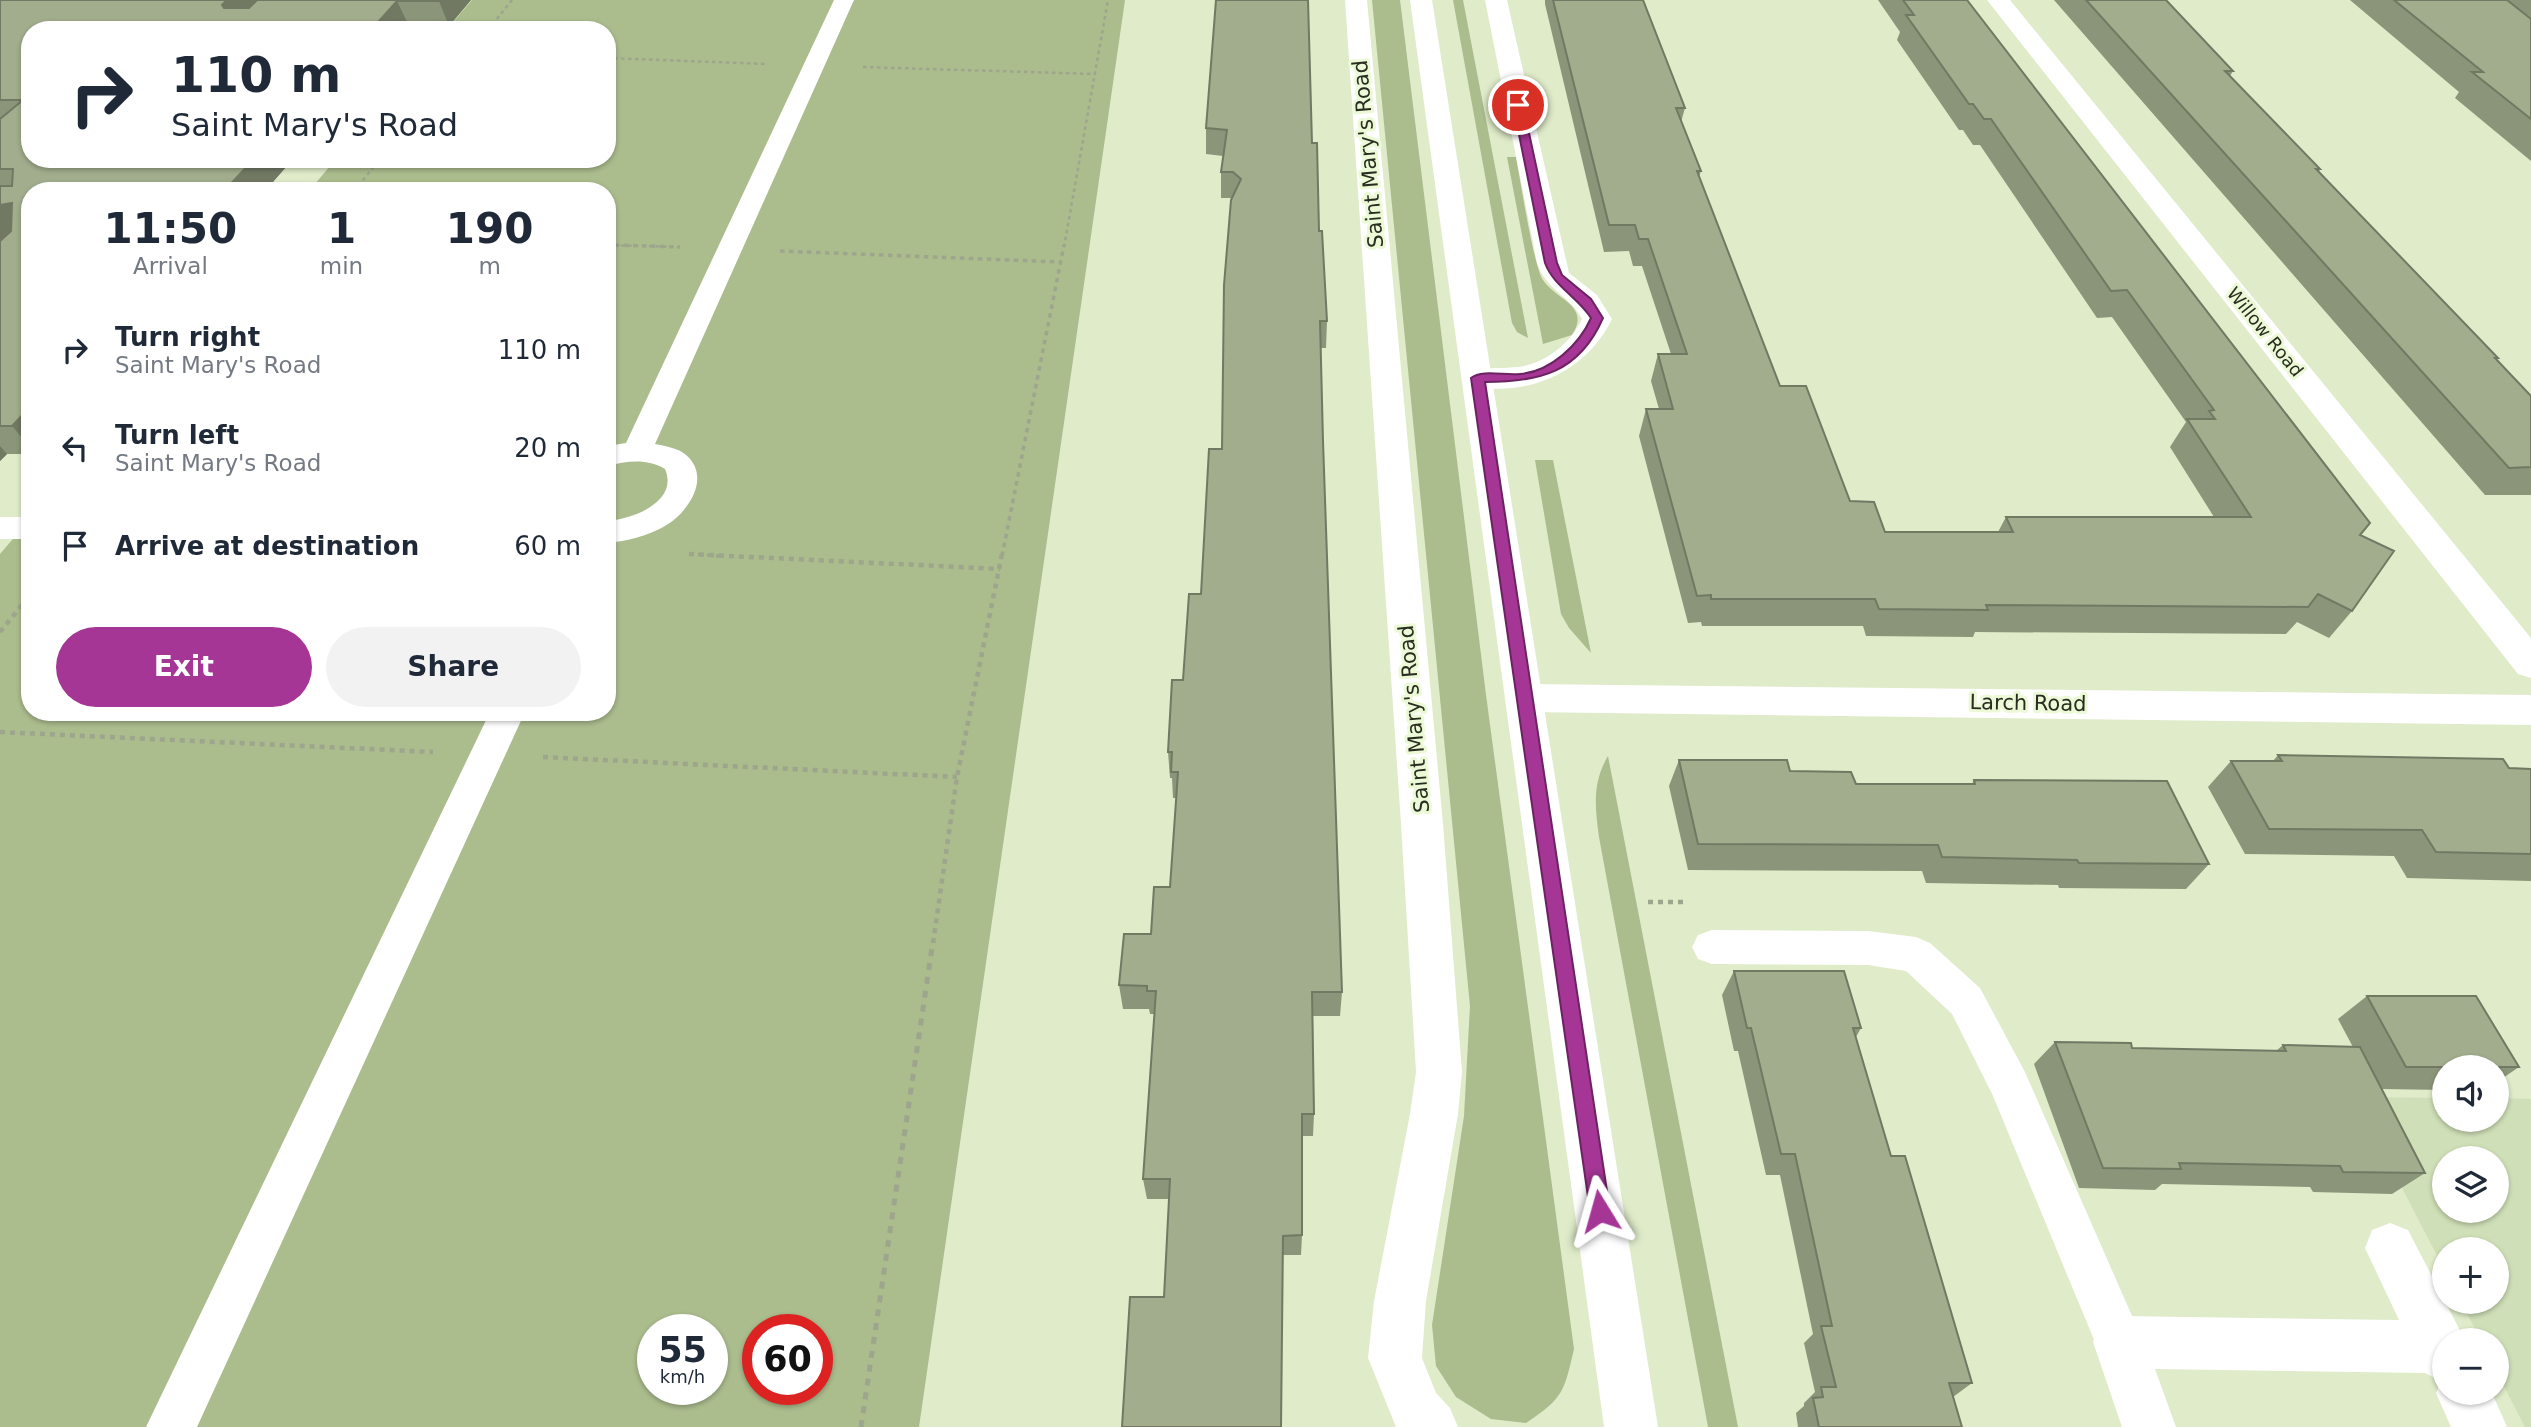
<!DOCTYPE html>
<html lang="en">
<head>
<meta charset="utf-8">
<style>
	:root { --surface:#fff; --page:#f2f2f3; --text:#1f2937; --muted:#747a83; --accent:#a53695 }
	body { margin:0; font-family:"DejaVu Sans",sans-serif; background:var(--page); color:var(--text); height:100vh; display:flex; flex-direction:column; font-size:26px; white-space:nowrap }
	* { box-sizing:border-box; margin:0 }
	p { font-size:23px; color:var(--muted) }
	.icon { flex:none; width:38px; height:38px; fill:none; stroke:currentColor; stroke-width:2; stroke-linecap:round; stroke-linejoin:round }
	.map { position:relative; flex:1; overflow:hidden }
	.sheet { position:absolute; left:21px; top:182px; width:595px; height:539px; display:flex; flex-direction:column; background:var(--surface); border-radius:28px; box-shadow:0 2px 5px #0004 }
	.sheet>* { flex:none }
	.guide { position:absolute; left:21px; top:21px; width:595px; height:147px; border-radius:28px; box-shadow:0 2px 5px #0004; background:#fff; color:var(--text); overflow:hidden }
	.fabs { position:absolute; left:2432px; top:1055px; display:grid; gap:14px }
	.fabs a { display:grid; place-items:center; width:77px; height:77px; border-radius:50%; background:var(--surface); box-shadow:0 2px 5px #0004; font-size:35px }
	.speed { position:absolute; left:637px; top:1314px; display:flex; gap:14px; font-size:35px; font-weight:700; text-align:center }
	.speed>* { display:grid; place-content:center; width:91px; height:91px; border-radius:50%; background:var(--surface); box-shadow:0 2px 5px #0004; line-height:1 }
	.speed small { font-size:18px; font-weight:400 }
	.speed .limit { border:10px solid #d22; background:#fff; color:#111 }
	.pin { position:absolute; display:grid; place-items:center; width:60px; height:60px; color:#fff; margin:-30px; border:4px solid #fff; border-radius:50%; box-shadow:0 2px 7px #0007 }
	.me { position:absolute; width:77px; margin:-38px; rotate:352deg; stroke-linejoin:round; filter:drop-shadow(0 0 5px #0008) }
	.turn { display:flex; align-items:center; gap:24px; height:147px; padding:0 35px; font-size:32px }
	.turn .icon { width:91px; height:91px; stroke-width:2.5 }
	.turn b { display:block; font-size:49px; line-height:60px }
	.eta { display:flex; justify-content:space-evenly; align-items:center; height:119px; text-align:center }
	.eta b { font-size:42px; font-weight:600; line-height:49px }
	.primary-button { display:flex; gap:14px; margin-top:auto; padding:14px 35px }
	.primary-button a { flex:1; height:80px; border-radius:42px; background:var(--accent); color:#fff; font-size:28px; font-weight:600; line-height:80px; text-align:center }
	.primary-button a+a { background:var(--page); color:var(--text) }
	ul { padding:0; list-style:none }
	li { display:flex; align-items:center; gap:21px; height:98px; padding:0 35px }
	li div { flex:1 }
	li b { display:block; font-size:26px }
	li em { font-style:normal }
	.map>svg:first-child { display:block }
</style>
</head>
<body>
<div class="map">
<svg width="2531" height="1427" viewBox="0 0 2531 1427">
	<rect width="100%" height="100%" fill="#dfebc9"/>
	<path fill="#cfdfb7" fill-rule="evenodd" d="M 2355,1097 L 2445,1098 L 2445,1120 L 2497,1120 L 2497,1098 L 2531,1099 L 2531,1427 L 2525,1427 L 2497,1373 L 2497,1340 L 2481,1340 L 2461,1302 L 2497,1302 L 2497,1250 L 2445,1250 L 2445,1271 ZM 2445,1158 L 2497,1158 L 2497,1211 L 2445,1211 Z"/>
	<path fill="#abbc8d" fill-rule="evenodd" d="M 472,0 L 1125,0 L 919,1427 L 0,1427 L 0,554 L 30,519 L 30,712 L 607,712 L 607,191 L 309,191 L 336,159 L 607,159 L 607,30 L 446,30 ZM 653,1330 L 712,1330 L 712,1390 L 653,1390 ZM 758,1330 L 817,1330 L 817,1390 L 758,1390 Z
		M 1372,0 L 1400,0 L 1486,695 L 1574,1349 C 1564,1391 1564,1398 1526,1423 L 1491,1419 L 1456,1397 L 1436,1366 L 1432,1325 L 1464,1116 L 1470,1006 Z
		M 1453,0 L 1463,0 L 1528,338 L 1517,332 L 1512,323 Z
		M 1507,157 L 1516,157 C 1520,178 1534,268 1543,280 C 1557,301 1591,305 1572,335 L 1543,344 Z
		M 1535,460 L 1553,460 L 1591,653 L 1569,628 L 1561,614 Z
		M 1608,756 L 1738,1427 L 1708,1427 L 1599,837 C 1595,807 1592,783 1608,756 Z"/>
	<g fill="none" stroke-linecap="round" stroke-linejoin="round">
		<path stroke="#9da68c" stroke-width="2.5" stroke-dasharray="3.5 3.5" stroke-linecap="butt" d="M 488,30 L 512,0
			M 607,58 L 767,64
			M 863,67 L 1095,74
			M 354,191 L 380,159
			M 607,245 L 679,247
			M 1064,247 L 1108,0"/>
		<path stroke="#9da68c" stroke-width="3.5" stroke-dasharray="4.5 4.5" stroke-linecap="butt" d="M 615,245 L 680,247
			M 780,251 L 1061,262
			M 689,554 L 722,556
			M 1002,556 L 1064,245"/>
		<path stroke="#9da68c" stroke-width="4.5" stroke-dasharray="5 5" stroke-linecap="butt" d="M 689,554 L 1000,569
			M 0,632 L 30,595
			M 0,732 L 433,752
			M 543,757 L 957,777
			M 1648,902 L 1685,902
			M 933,943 L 957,777 L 1002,554"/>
		<path stroke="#9da68c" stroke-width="5" stroke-dasharray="7 7" stroke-linecap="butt" d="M 861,1427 L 933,941"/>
		<path fill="#fff" fill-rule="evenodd" d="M 834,0 L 854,0 L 655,444 C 665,446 678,448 686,455 C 712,477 688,513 665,526 C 648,536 627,541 607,543 L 607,521 C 633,519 679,502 665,469 C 647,458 627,461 607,466 L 607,446 L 626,443 Z
			M 0,517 L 30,517 L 30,539 L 0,539 Z
			M 490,712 L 525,712 L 197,1427 L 146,1427 Z
			M 1712,930 L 1868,931 L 1916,937 L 1930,943 L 1980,988 L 2025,1072 L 2136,1325 L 2143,1342 L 2136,1359 L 2119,1366 L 2102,1359 L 1993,1096 L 1952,1014 L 1906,971 L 1868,965 L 1712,964 L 1698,959 L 1692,947 L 1698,935 Z"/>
		<path fill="#fff" fill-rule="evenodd" d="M 1345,0 L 1367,0 L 1443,824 L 1462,1072 L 1458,1114 L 1426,1301 L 1422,1358 L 1436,1393 L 1450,1408 L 1458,1427 L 1396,1427 L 1368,1358 L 1374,1301 L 1410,1114 L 1416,1072 L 1401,824 Z
			M 1485,0 L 1507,0 L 1569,273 L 1597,295 L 1612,319 C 1586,373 1525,399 1467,385 L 1463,378 L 1467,371 C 1484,367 1500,369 1517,367 C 1545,364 1570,344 1582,319 C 1569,295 1546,290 1537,263 Z
			M 1987,0 L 2010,0 L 2531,638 L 2531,678 L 2518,674 Z
			M 1525,684 L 2531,695 L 2531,725 L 1525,712 L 1512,708 L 1506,698 L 1512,688 Z
			M 2390,1223 L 2408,1230 L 2465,1340 L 2445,1340 L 2445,1393 L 2492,1393 L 2507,1427 L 2451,1427 L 2436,1393 L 2441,1381 L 2425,1373 L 2155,1369 L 2176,1427 L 2122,1427 L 2093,1342 L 2100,1323 L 2119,1316 L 2399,1320 L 2365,1248 L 2372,1230 Z"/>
		<path fill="#fff" fill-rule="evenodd" d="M 1410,0 L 1432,0 L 1658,1427 L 1604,1427 Z"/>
	</g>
	<path fill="#8a9579" d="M 0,0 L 471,0 L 449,26 L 409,26 L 405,30 L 30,30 L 30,159 L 293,159 L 265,191 L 30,191 L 30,454 L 7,454 L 0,461 Z
		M 1216,0 L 1312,143 L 1327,321 L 1326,348 L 1321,348 L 1323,441 L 1342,992 L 1340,1016 L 1313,1016 L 1314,1114 L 1313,1136 L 1302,1136 L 1302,1235 L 1301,1255 L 1282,1255 L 1164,1297 L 1169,1199 L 1147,1199 L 1143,1179 L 1155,1014 L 1150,1014 L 1149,1009 L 1123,1009 L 1119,985 L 1151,934 L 1170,887 L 1176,798 L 1173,798 L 1172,778 L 1170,778 L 1168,752 L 1201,594 L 1222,449 L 1232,198 L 1221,198 L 1221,172 L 1223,156 L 1206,154 L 1206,128 Z
		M 1545,0 L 1643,0 L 1685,108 L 1681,122 L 1701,171 L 1699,177 L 1780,386 L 1850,501 L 1885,532 L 1998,532 L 2006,517 L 2214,517 L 2170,447 L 2186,422 L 2112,317 L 2097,318 L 1980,145 L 1973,145 L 1963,130 L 1959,130 L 1897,40 L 1900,32 L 1878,0 L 1967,0 L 2360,535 L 2352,611 L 2329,638 L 2297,622 L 2286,634 L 1975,632 L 1973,637 L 1866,636 L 1863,626 L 1702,626 L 1701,622 L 1688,623 L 1639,436 L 1646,409 L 1659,409 L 1651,381 L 1658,354 L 1671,354 L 1642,266 L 1633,266 L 1629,251 L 1604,252 L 1545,4 Z
		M 2054,0 L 2166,0 L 2233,71 L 2230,76 L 2320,169 L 2319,172 L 2498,358 L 2497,360 L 2531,396 L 2531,495 L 2485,495 Z
		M 2350,0 L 2531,0 L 2531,161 L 2455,98 L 2459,92 Z
		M 2278,755 L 2531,769 L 2531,881 L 2407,878 L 2394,856 L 2245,854 L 2208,787 L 2231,761 L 2273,761 Z
		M 1679,760 L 1790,771 L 1856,784 L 1972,784 L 1974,780 L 2209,864 L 2186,889 L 2059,888 L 2058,885 L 1926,883 L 1922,871 L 1688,870 L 1669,786 Z
		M 1734,971 L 1861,1028 L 1856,1037 L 1891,1156 L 1972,1383 L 1953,1397 L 1962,1427 L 1798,1427 L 1796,1413 L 1804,1406 L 1804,1403 L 1815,1392 L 1804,1343 L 1813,1334 L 1780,1175 L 1766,1175 L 1738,1051 L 1734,1051 L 1722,995 Z
		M 2367,996 L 2519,1067 L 2497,1082 L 2497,1068 L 2445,1068 L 2445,1090 L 2381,1089 L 2425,1173 L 2392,1194 L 2313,1192 L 2310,1187 L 2162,1184 L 2155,1190 L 2079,1188 L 2034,1064 L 2055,1042 L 2132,1048 L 2276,1051 L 2283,1045 L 2353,1047 L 2338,1019 Z"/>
	<path fill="#717963" d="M 227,0 L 264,0 L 236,30 L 222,5 Z
		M 439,0 L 471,0 L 449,26 L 439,1 Z
		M 397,1 L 409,26 L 405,30 L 371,30 Z
		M 52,159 L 95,159 L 66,191 L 47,164 Z
		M 254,159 L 293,159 L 265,191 L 224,191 Z
		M 12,203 L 30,227 L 0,249 L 0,205 Z
		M 30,407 L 30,447 L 12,426 Z
		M 0,446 L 7,454 L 0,461 Z"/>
	<path fill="#a1ad8d" stroke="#717963" stroke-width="2" d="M 0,0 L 227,0 L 222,5 L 224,8 L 249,8 L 257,0 L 439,0 L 439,1 L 397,1 L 371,30 L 30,30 L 30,159 L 52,159 L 47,164 L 49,167 L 78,167 L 86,159 L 254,159 L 224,191 L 30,191 L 30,407 L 12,426 L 0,426 L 0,241 L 11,231 L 12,203 L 0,205 L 0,186 L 12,186 L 13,169 L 0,169 L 0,119 L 23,100 L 0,100 Z
		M 1216,0 L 1308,0 L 1312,143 L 1317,143 L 1319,231 L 1322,231 L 1327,321 L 1320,321 L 1323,441 L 1342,992 L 1312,992 L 1314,1114 L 1302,1114 L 1302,1235 L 1283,1236 L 1281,1427 L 1122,1427 L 1130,1297 L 1164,1297 L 1170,1179 L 1143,1179 L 1156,991 L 1147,991 L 1147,986 L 1119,985 L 1124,934 L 1151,934 L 1154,887 L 1170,887 L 1178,772 L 1171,772 L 1172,752 L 1168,752 L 1172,680 L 1183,680 L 1189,594 L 1201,594 L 1209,449 L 1222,449 L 1224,285 L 1231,200 L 1241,179 L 1233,172 L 1221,172 L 1227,130 L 1206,128 Z
		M 1553,0 L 1643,0 L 1685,108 L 1676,108 L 1701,171 L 1697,171 L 1780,386 L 1806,386 L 1850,501 L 1874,502 L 1885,532 L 2013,532 L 2006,517 L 2251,517 L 2187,419 L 2215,419 L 2209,411 L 2214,410 L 2127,290 L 2111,291 L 1991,119 L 1984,119 L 1973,104 L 1969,104 L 1906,15 L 1914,15 L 1903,0 L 1967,0 L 2370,523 L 2360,535 L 2394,551 L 2352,611 L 2318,594 L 2308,607 L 1986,605 L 1988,610 L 1879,609 L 1875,599 L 1711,599 L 1711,595 L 1697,596 L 1646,409 L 1673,409 L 1658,354 L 1687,354 L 1648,239 L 1639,239 L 1635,225 L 1609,225 Z
		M 2086,0 L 2166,0 L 2233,71 L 2225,71 L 2320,169 L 2316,169 L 2498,358 L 2495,358 L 2531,396 L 2531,467 L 2509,468 Z
		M 2394,0 L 2507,0 L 2531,19 L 2531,119 L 2472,72 L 2483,72 Z
		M 2278,755 L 2503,759 L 2509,768 L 2531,769 L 2531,854 L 2436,852 L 2422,830 L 2269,829 L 2231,761 L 2282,761 Z
		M 1679,760 L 1787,760 L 1790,771 L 1851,772 L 1856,784 L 1975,784 L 1974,780 L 2167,781 L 2209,864 L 2079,863 L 2077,860 L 1942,857 L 1938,845 L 1698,844 Z
		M 1734,971 L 1844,971 L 1861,1028 L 1853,1028 L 1891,1156 L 1905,1156 L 1972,1383 L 1949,1383 L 1962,1427 L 1819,1427 L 1813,1398 L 1823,1397 L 1821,1387 L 1836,1387 L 1821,1326 L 1832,1326 L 1795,1154 L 1781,1154 L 1751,1028 L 1747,1028 Z
		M 2367,996 L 2476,996 L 2519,1067 L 2406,1067 Z
		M 2055,1042 L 2131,1043 L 2132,1048 L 2286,1051 L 2283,1045 L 2360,1047 L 2425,1173 L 2343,1172 L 2340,1166 L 2179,1163 L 2181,1169 L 2103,1168 Z"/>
	<path fill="#a53695" stroke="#6b2361" stroke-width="2" d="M 1518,102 L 1523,105 L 1557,263 L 1562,275 L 1591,299 L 1603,318 C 1579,373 1539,382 1485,382 L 1610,1211 L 1607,1218 L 1600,1221 L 1593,1218 L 1590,1211 L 1471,378 C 1482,369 1506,376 1520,374 C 1550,372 1579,345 1591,318 C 1578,297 1554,287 1545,263 L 1513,105 Z"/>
	<g text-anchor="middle" stroke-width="6" stroke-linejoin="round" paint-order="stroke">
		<g font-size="18" fill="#282d20" stroke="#ecf9d6">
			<text transform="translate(2265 332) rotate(51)" y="6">Willow Road</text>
		</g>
		<g font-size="21" fill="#282d20" stroke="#ecf9d6">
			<text transform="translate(1368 154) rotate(-95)" y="7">Saint Mary's Road</text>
			<text transform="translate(2028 703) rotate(1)" y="7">Larch Road</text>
			<text transform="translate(1414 719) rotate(-95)" y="7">Saint Mary's Road</text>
		</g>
	</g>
</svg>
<div class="fabs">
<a><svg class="icon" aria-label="sound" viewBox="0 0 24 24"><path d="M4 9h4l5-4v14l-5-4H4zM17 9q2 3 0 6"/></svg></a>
<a><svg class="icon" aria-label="layers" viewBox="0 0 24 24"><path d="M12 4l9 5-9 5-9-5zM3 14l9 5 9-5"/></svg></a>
<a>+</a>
<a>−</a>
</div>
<div class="speed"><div>55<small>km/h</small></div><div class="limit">60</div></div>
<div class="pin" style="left:1518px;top:105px;background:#d93025"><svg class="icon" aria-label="arrive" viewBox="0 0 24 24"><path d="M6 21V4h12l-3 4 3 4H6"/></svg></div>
<svg class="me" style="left:1600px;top:1211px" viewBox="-20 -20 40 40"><path d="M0-17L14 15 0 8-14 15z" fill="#a53695" stroke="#fff" stroke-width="4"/></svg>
<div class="guide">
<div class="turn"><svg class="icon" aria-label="right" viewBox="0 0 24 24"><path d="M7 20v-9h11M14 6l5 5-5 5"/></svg><div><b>110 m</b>Saint Mary's Road</div></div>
</div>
<section class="sheet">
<div class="eta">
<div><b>11:50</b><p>Arrival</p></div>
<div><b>1</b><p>min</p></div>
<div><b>190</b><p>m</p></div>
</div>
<ul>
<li><svg class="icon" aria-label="right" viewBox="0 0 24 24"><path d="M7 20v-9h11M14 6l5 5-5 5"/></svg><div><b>Turn right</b><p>Saint Mary's Road</p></div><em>110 m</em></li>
<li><svg class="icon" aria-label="left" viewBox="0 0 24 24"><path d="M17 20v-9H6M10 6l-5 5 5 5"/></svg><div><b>Turn left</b><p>Saint Mary's Road</p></div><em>20 m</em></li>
<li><svg class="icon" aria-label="arrive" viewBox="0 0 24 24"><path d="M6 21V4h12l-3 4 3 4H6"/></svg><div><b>Arrive at destination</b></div><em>60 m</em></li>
</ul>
<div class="primary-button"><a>Exit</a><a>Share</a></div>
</section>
</div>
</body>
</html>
